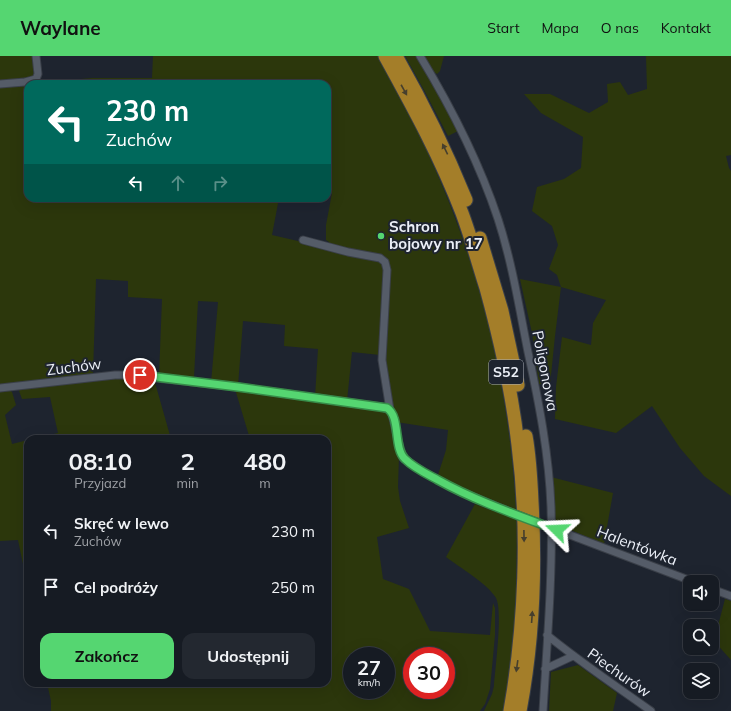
<!DOCTYPE html>
<html lang="pl">
<head>
<meta charset="utf-8">
<style>
	:root { --surface:#161b23; --page:#232830; --text:#f1f3f6; --muted:#9ea1a6; --line:#353941; --accent:#55d671 }
	body { margin:0; font-family:Mulish,sans-serif; background:var(--page); color:var(--text); height:100vh; display:flex; flex-direction:column; font-size:15px; white-space:nowrap }
	* { box-sizing:border-box; margin:0 }
	p { font-size:13px; color:var(--muted) }
	.icon { flex:none; width:22px; height:22px; fill:none; stroke:currentColor; stroke-width:2; stroke-linecap:round; stroke-linejoin:round }
	.map { position:relative; flex:1; overflow:hidden }
	.details { position:absolute; left:24px; top:379px; width:307px; height:252px; display:flex; flex-direction:column; background:var(--surface); border-radius:12px; box-shadow:0 4px 16px #0002,0 0 0 1px var(--line) }
	.details>* { flex:none }
	.hud { position:absolute; left:24px; top:24px; width:307px; height:122px; border-radius:12px; box-shadow:0 4px 16px #0002,0 0 0 1px var(--line); background:#00695c; color:#fff; overflow:hidden }
	.controls { position:absolute; left:683px; top:519px; display:grid; gap:8px }
	.controls a { display:grid; place-items:center; width:36px; height:36px; border-radius:8px; background:var(--surface); box-shadow:0 4px 16px #0002,0 0 0 1px var(--line); font-size:20px }
	.speed { position:absolute; left:343px; top:591px; display:flex; gap:8px; font-size:20px; font-weight:700; text-align:center }
	.speed>* { display:grid; place-content:center; width:52px; height:52px; border-radius:50%; background:var(--surface); box-shadow:0 4px 16px #0002,0 0 0 1px var(--line); line-height:1 }
	.speed small { font-size:10px; font-weight:400 }
	.speed .limit { border:6px solid #d22; background:#fff; color:#111 }
	.pin { position:absolute; display:grid; place-items:center; width:34px; height:34px; color:#fff; margin:-17px; border:2px solid #fff; border-radius:50%; box-shadow:0 1px 4px #0007 }
	.me { position:absolute; width:44px; margin:-22px; rotate:291deg; stroke-linejoin:round; filter:drop-shadow(0 0 3px #0008) }
	.turn { display:flex; align-items:center; gap:14px; height:84px; padding:0 16px; font-size:18px }
	.turn .icon { width:52px; height:52px; stroke-width:2.5 }
	.turn b { display:block; font-size:28px; line-height:34px }
	.lanes { display:flex; align-items:center; height:38px; padding:0 16px; background:#0003; justify-content:center; gap:20px; direction:ltr }
	.lanes .off { opacity:.35 }
	.eta { display:flex; justify-content:space-evenly; align-items:center; height:68px; text-align:center }
	.eta b { font-size:24px; font-weight:700; line-height:28px }
	.primary-button { display:flex; gap:8px; margin-top:auto; padding:8px 16px }
	.primary-button a { flex:1; height:46px; border-radius:12px; background:var(--accent); color:#111; font-size:16px; font-weight:700; line-height:46px; text-align:center }
	.primary-button a+a { background:var(--page); color:var(--text) }
	ul { padding:0; list-style:none }
	li { display:flex; align-items:center; gap:12px; height:56px; padding:0 16px }
	li div { flex:1 }
	li b { display:block; font-size:15px }
	li em { font-style:normal }
	header { display:flex; align-items:center; gap:24px; box-sizing:border-box; height:56px; padding:0 20px; background:var(--accent); color:#111 }
	header strong { font-size:19px }
	nav { display:flex; gap:22px; margin-inline-start:auto; font-size:14px }
	.map>svg:first-child { display:block }
</style>
</head>
<body>
<header>
<strong>Waylane</strong>
<nav><a>Start</a><a>Mapa</a><a>O nas</a><a>Kontakt</a></nav>
</header>
<div class="map">
<svg width="731" height="655" viewBox="0 0 731 655">
	<rect width="100%" height="100%" fill="#1e242f"/>
	<path fill="#2c370c" fill-rule="evenodd" d="M 0,0 L 34,0 L 35,18 L 32,23 L 0,26 Z
		M 153,0 L 378,0 C 460,142 507,289 516,454 L 472,438 L 437,422 L 446,394 L 448,374 L 396,366 L 392,353 L 383,305 L 388,212 L 387,206 L 381,201 L 349,195 L 328,189 L 329,186 L 326,184 L 326,169 L 332,137 L 327,135 L 327,28 L 28,28 L 28,142 L 279,142 L 272,179 L 380,204 L 385,209 L 385,212 L 380,299 L 352,296 L 347,345 L 315,341 L 318,293 L 284,290 L 285,269 L 243,265 L 238,330 L 211,327 L 218,246 L 198,245 L 194,321 L 188,323 L 159,320 L 162,243 L 128,241 L 128,225 L 96,223 L 93,318 L 0,330 L 0,30 L 92,22 L 152,22 Z
		M 405,0 L 417,0 L 458,75 L 448,80 L 424,34 Z
		M 424,0 L 444,0 L 440,15 L 437,18 L 434,16 Z
		M 646,0 L 731,0 L 731,99 L 726,100 L 729,112 L 731,115 L 731,440 L 704,420 L 680,392 L 652,350 L 616,377 L 555,363 L 556,331 L 562,281 L 591,289 L 593,267 L 606,244 L 561,231 L 555,280 L 550,329 L 539,328 L 532,277 L 520,223 L 561,231 L 557,219 L 549,213 L 558,189 L 552,170 L 532,155 L 537,131 L 564,123 L 581,112 L 583,81 L 541,57 L 524,38 L 550,38 L 589,57 L 608,46 L 607,28 L 620,26 L 628,39 L 647,33 Z
		M 117,321 L 123,322 L 154,323 L 171,383 L 32,383 L 58,377 L 50,341 L 22,343 L 19,335 L 21,332 Z
		M 235,333 L 387,355 L 392,365 L 399,400 L 398,431 L 400,445 L 409,472 L 377,481 L 383,523 L 409,533 L 430,575 L 490,579 L 493,547 L 495,552 L 495,579 L 490,633 L 485,648 L 480,655 L 51,655 L 51,645 L 47,627 L 327,627 L 327,383 L 250,383 ZM 352,600 L 386,600 L 386,634 L 352,634 ZM 412,600 L 446,600 L 446,634 L 412,634 Z
		M 9,334 L 12,336 L 16,349 L 5,359 L 12,388 L 28,384 L 28,532 L 18,484 L 0,485 L 0,335 Z
		M 551,421 L 613,437 L 604,488 L 554,467 Z
		M 475,448 L 517,464 L 516,551 L 513,593 L 504,655 L 484,655 L 492,638 L 494,630 C 495,613 503,555 496,542 C 488,528 459,511 446,501 Z
		M 725,543 L 731,545 L 731,604 L 714,585 Z
		M 578,609 L 617,637 L 613,655 L 549,655 L 551,616 Z"/>
	<g fill="none" stroke-linecap="round" stroke-linejoin="round">
		<defs>
			<path id="street" d="M 420,0 C 451,51 479,106 498,163 C 512,206 519,251 528,296 C 539,347 549,398 551,451 C 553,519 547,587 543,655
				M 0,28 L 25,26 L 36,23 L 38,18 L 36,0
				M 303,184 L 348,196 L 380,202 L 385,206 L 387,214 L 382,304 L 390,354
				M 0,332 L 115,319 L 129,319 L 238,331 L 382,351 L 390,354 L 392,358 L 400,393 L 403,402 L 425,417 L 459,435 L 505,454
				M 570,479 L 694,526
				M 712,533 L 731,540
				M 547,579 C 580,606 616,630 651,655
				M 545,613 L 573,600"/>
			<path id="highway" d="M 385,0 C 413,51 441,102 462,157 C 471,181 478,207 486,232 C 500,283 512,336 518,389 C 529,474 525,570 510,655
				M 396,0 C 423,47 446,95 466,144
				M 480,182 L 502,255 L 518,329
				M 520,655 C 533,586 536,516 532,446 C 531,424 530,402 526,380"/>
		</defs>
		<use href="#street" stroke="#3a3f48" stroke-width="9"/>
		<use href="#highway" stroke="#3a3f48" stroke-width="15"/>
		<use href="#street" stroke="#555c68" stroke-width="7"/>
		<use href="#highway" stroke="#a47e29" stroke-width="13"/>
		<defs>
			<path id="street-bridge" d="M 505,454 L 570,479"/>
		</defs>
		<use href="#street-bridge" stroke="#3a3f48" stroke-width="9" stroke-linecap="butt"/>
		<use href="#street-bridge" stroke="#555c68" stroke-width="7"/>
	</g>
	<defs><path id="oneway-solid" d="M-6-.8H1V-3.2L6.5 0L1 3.2V.8H-6Z"/></defs>
	<g fill="#463f2d">
		<use href="#oneway-solid" transform="translate(404 34) rotate(61)"/>
		<use href="#oneway-solid" transform="translate(445 93) rotate(-116)"/>
		<use href="#oneway-solid" transform="translate(524 480) rotate(89)"/>
		<use href="#oneway-solid" transform="translate(532 561) rotate(-86)"/>
		<use href="#oneway-solid" transform="translate(517 610) rotate(98)"/>
	</g>
	<g fill="none" stroke-linecap="round" stroke-linejoin="round">
		<defs>
			<path id="route" d="M 140,319 L 238,331 L 387,352 C 401,361 393,392 405,403 C 414,412 427,418 438,424 C 476,445 517,459 557,474"/>
		</defs>
		<use href="#route" stroke="#378b49" stroke-width="10"/>
		<use href="#route" stroke="#55d671" stroke-width="7"/>
	</g>
	<circle fill="#55d671" stroke="#1e242f" stroke-width="1.5" cx="381" cy="180" r="4"/>
	<g text-anchor="middle" stroke-width="4" stroke-linejoin="round" paint-order="stroke">
		<rect fill="#1e242f" stroke="#aeb2bb" stroke-width="1" x="489" y="304" width="34" height="24" rx="3"/>
		<g font-size="14" font-weight="bold" fill="#ebeff7">
			<text x="506" y="321">S52</text>
		</g>
		<g font-size="15" font-weight="bold" fill="#ebeff7" stroke="#1e242f" text-anchor="start">
			<text x="389" y="176">Schron<tspan x="389" dy="17">bojowy nr 17</tspan></text>
		</g>
		<g font-size="15" fill="#ebeff7" stroke="#1e242f">
			<text transform="translate(74 311) rotate(-7)" y="5">Zuchów</text>
			<text transform="translate(545 315) rotate(79)" y="5">Poligonowa</text>
			<text transform="translate(637 490) rotate(21)" y="5">Halentówka</text>
			<text transform="translate(619 617) rotate(35)" y="5">Piechurów</text>
		</g>
	</g>
</svg>
<div class="controls">
<a><svg class="icon" aria-label="sound" viewBox="0 0 24 24"><path d="M4 9h4l5-4v14l-5-4H4zM17 9q2 3 0 6"/></svg></a>
<a><svg class="icon" aria-label="search" viewBox="0 0 24 24"><circle cx="10" cy="10" r="6"/><path d="M15 15l6 6"/></svg></a>
<a><svg class="icon" aria-label="layers" viewBox="0 0 24 24"><path d="M12 4l9 5-9 5-9-5zM3 14l9 5 9-5"/></svg></a>
</div>
<div class="speed"><div>27<small>km/h</small></div><div class="limit">30</div></div>
<div class="pin" style="left:140px;top:319px;background:#d93025"><svg class="icon" aria-label="arrive" viewBox="0 0 24 24"><path d="M6 21V4h12l-3 4 3 4H6"/></svg></div>
<svg class="me" style="left:557px;top:474px" viewBox="-20 -20 40 40"><path d="M0-17L14 15 0 8-14 15z" fill="#55d671" stroke="#fff" stroke-width="4"/></svg>
<div class="hud">
<div class="turn"><svg class="icon" aria-label="left" viewBox="0 0 24 24"><path d="M17 20v-9H6M10 6l-5 5 5 5"/></svg><div><b>230 m</b>Zuchów</div></div>
<div class="lanes"><svg class="icon" aria-label="left" viewBox="0 0 24 24"><path d="M17 20v-9H6M10 6l-5 5 5 5"/></svg><svg class="icon off" aria-label="ahead" viewBox="0 0 24 24"><path d="M12 20V5M6 11l6-6 6 6"/></svg><svg class="icon off" aria-label="right" viewBox="0 0 24 24"><path d="M7 20v-9h11M14 6l5 5-5 5"/></svg></div>
</div>
<section class="details">
<div class="eta">
<div><b>08:10</b><p>Przyjazd</p></div>
<div><b>2</b><p>min</p></div>
<div><b>480</b><p>m</p></div>
</div>
<ul>
<li><svg class="icon" aria-label="left" viewBox="0 0 24 24"><path d="M17 20v-9H6M10 6l-5 5 5 5"/></svg><div><b>Skręć w lewo</b><p>Zuchów</p></div><em>230 m</em></li>
<li><svg class="icon" aria-label="arrive" viewBox="0 0 24 24"><path d="M6 21V4h12l-3 4 3 4H6"/></svg><div><b>Cel podróży</b></div><em>250 m</em></li>
</ul>
<div class="primary-button"><a>Zakończ</a><a>Udostępnij</a></div>
</section>
</div>
</body>
</html>
